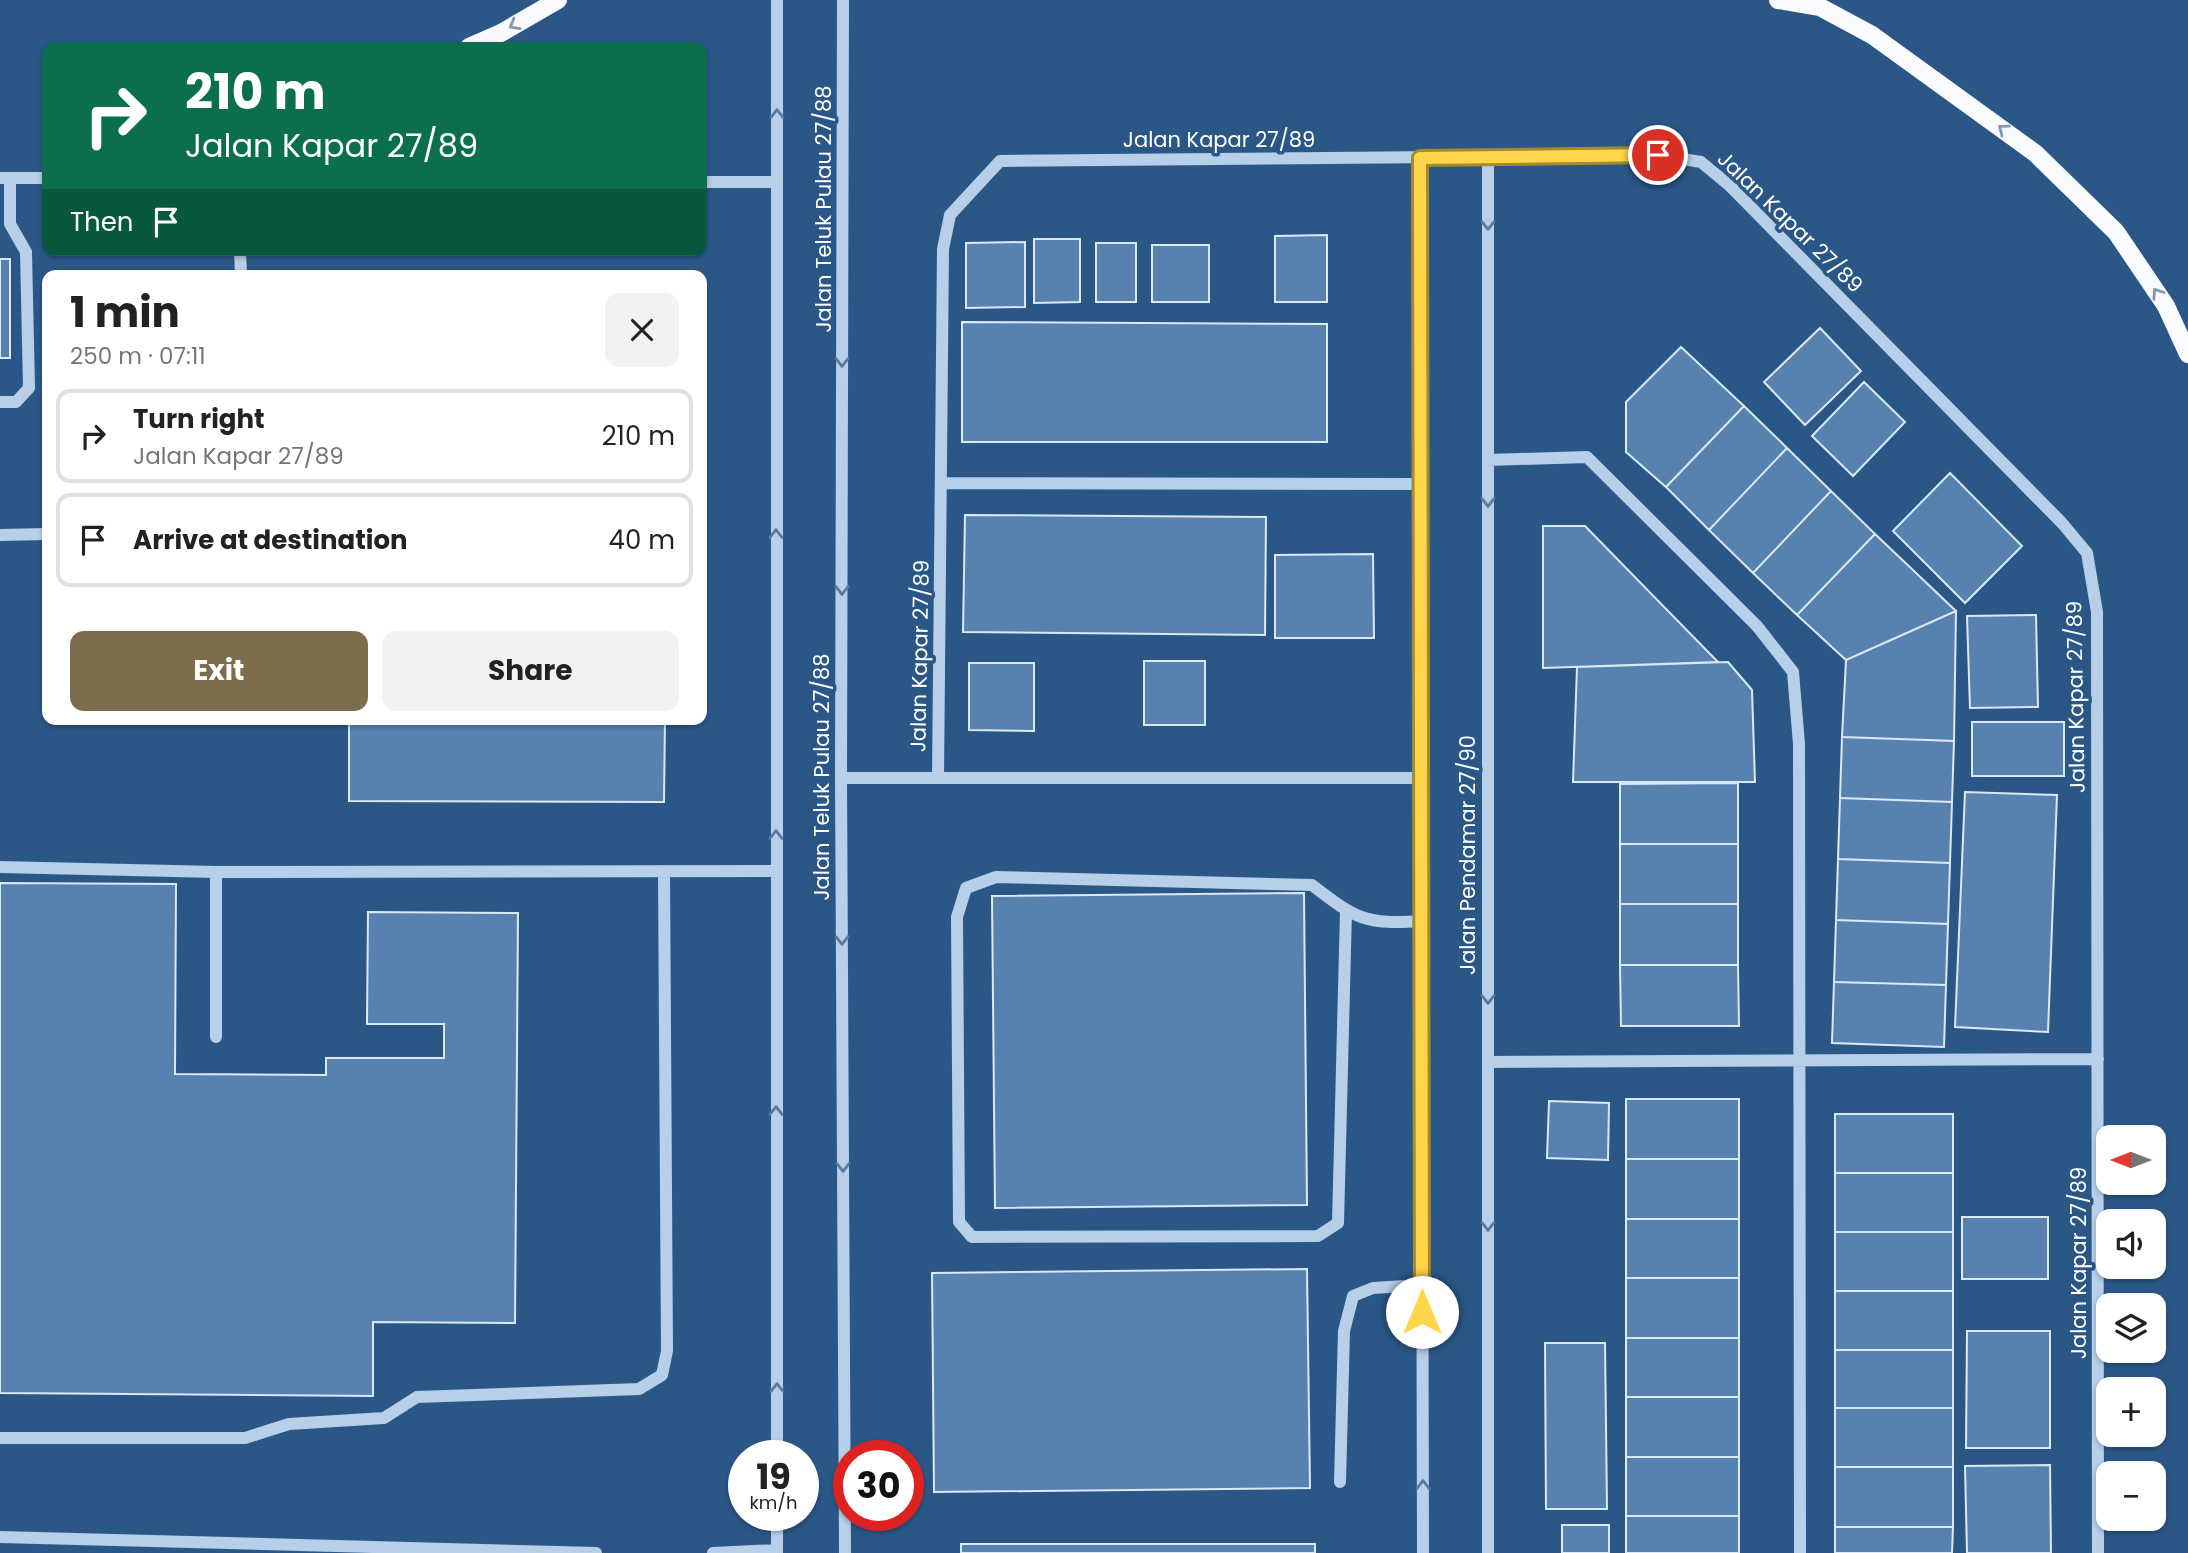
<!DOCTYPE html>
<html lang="en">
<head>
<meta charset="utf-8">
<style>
	:root { --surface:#fff; --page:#f2f2f2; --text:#222; --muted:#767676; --line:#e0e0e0; --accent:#7d6d4c }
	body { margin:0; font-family:Poppins,sans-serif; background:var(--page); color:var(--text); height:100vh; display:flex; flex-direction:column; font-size:26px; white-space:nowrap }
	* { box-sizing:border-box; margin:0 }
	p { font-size:23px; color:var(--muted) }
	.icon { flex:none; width:38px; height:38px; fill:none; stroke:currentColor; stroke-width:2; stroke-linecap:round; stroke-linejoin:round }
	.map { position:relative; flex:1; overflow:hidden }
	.details { position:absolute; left:42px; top:270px; width:665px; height:455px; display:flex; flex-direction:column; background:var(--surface); border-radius:14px; box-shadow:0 2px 5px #0004 }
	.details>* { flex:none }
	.guide { position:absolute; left:42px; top:42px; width:665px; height:214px; border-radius:14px; box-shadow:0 2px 5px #0004; background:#0b6e4f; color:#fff; overflow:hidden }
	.needle { width:46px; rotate:270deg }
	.buttons { position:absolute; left:2096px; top:1125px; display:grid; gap:14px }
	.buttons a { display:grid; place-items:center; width:70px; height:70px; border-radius:14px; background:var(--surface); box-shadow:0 2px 5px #0004; font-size:35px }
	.speed { position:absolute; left:728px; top:1440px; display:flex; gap:14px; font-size:35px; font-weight:700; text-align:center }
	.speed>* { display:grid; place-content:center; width:91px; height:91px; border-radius:50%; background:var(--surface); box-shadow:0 2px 5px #0004; line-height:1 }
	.speed small { font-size:18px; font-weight:400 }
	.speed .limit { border:10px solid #d22; background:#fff; color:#111 }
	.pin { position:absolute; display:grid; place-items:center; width:60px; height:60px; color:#fff; margin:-30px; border:4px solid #fff; border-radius:50%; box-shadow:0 2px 7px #0007 }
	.me { position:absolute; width:77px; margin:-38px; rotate:0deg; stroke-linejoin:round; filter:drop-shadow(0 0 5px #0008) }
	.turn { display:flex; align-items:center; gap:24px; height:147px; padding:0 28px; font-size:32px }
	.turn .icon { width:91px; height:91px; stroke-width:2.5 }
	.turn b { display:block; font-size:49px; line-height:60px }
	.then { display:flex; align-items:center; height:66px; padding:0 28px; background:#0003; gap:14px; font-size:26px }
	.round { display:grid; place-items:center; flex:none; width:74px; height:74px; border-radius:14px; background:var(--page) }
	.headline { display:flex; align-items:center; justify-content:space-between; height:119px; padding:0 28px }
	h1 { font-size:42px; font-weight:700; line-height:52px }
	.cta { display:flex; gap:14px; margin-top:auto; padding:14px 28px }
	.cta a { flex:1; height:80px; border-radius:14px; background:var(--accent); color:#fff; font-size:28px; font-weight:700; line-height:80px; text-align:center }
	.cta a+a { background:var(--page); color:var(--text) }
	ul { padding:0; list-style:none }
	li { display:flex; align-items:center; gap:21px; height:94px; margin:0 14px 10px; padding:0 14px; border:4px solid var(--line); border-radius:14px }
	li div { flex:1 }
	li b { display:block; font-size:26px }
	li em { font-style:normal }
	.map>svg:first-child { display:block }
</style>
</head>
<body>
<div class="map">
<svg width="2188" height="1553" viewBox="0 0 2188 1553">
	<rect width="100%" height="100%" fill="#2b5787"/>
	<path fill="#5782b0" stroke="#dbe8f6" stroke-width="2" d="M 1327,235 L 1327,302 L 1275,302 L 1275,236 Z
		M 1034,239 L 1080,239 L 1080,302 L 1034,303 Z
		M 1025,242 L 1025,307 L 966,308 L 966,243 Z
		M 1096,243 L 1136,243 L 1136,302 L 1096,302 Z
		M 1152,245 L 1209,245 L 1209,302 L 1152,302 Z
		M 0,259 L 10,259 L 10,358 L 0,358 Z
		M 962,322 L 1327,324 L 1327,442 L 962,442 Z
		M 1820,328 L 1861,371 L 1805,425 L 1764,382 Z
		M 1681,347 L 1744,406 L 1666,487 L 1626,452 L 1626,402 Z
		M 1864,382 L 1905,422 L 1853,476 L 1812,436 Z
		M 1744,406 L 1787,448 L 1709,530 L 1666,487 Z
		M 1787,448 L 1831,491 L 1753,573 L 1709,530 Z
		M 1950,473 L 2022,546 L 1965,603 L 1893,531 Z
		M 1831,491 L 1875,534 L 1797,615 L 1753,573 Z
		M 965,515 L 1266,517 L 1265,635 L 963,632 Z
		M 1543,526 L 1585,526 L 1718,662 L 1543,668 Z
		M 1875,534 L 1956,611 L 1846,660 L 1797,615 Z
		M 1373,554 L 1374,638 L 1275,638 L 1275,555 Z
		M 1956,611 L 1954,741 L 1842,737 L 1846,660 Z
		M 2036,615 L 2038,707 L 1970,708 L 1967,616 Z
		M 1144,661 L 1205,661 L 1205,725 L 1144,725 Z
		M 1728,662 L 1752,690 L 1755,782 L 1573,782 L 1577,667 Z
		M 969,663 L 1034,663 L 1034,731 L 969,730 Z
		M 349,719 L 665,719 L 664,802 L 349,801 Z
		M 1972,722 L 2064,722 L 2064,776 L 1972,776 Z
		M 1842,737 L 1954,741 L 1952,802 L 1840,798 Z
		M 1738,783 L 1738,844 L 1620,844 L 1620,784 Z
		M 1965,792 L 2057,795 L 2048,1032 L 1955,1027 Z
		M 1840,798 L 1952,802 L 1950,863 L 1838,859 Z
		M 1620,844 L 1738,844 L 1738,904 L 1620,904 Z
		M 1838,859 L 1950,863 L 1948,924 L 1836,920 Z
		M 0,883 L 176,884 L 175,1074 L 326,1075 L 326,1058 L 444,1058 L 444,1024 L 367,1024 L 368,912 L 518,913 L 515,1323 L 373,1322 L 373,1396 L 0,1393 Z
		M 1304,893 L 1307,1205 L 995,1208 L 992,896 Z
		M 1620,904 L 1738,904 L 1738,965 L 1620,965 Z
		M 1836,920 L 1948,924 L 1946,985 L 1834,982 Z
		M 1620,965 L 1738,965 L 1739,1026 L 1621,1026 Z
		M 1834,982 L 1946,985 L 1944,1047 L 1832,1043 Z
		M 1626,1099 L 1739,1099 L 1739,1159 L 1626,1159 Z
		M 1549,1101 L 1609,1103 L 1608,1160 L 1547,1158 Z
		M 1835,1114 L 1953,1114 L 1953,1173 L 1835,1173 Z
		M 1626,1159 L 1739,1159 L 1739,1219 L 1626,1219 Z
		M 1835,1173 L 1953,1173 L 1953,1232 L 1835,1232 Z
		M 1962,1217 L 2048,1217 L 2048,1279 L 1962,1279 Z
		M 1626,1219 L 1739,1219 L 1739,1278 L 1626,1278 Z
		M 1835,1232 L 1953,1232 L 1953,1291 L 1835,1291 Z
		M 1307,1269 L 1310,1488 L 934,1492 L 932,1273 Z
		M 1626,1278 L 1739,1278 L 1739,1338 L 1626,1338 Z
		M 1835,1291 L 1953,1291 L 1953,1350 L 1835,1350 Z
		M 1967,1331 L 2050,1331 L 2050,1448 L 1966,1448 Z
		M 1626,1338 L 1739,1338 L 1739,1397 L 1626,1397 Z
		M 1545,1343 L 1605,1343 L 1607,1509 L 1546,1509 Z
		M 1835,1350 L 1953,1350 L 1953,1408 L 1835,1408 Z
		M 1626,1397 L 1739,1397 L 1739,1457 L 1626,1457 Z
		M 1835,1408 L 1953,1408 L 1953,1467 L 1835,1467 Z
		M 1626,1457 L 1739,1457 L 1739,1516 L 1626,1516 Z
		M 2050,1465 L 2051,1553 L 1967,1553 L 1965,1466 Z
		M 1835,1467 L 1953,1467 L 1953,1527 L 1835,1527 Z
		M 1626,1516 L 1739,1516 L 1739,1553 L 1626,1553 Z
		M 1562,1525 L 1609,1525 L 1609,1553 L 1562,1553 Z
		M 1835,1527 L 1953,1527 L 1952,1553 L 1835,1553 Z
		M 961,1544 L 1315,1544 L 1315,1553 L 961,1553 Z"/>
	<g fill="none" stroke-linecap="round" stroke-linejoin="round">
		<path stroke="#b7cfe8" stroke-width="12" d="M 843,0 L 841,778 L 845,1553
			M 1488,157 L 1488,1553
			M 1420,158 L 1423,1553
			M 0,178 L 47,178
			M 702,182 L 776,182
			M 240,250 L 241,275
			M 0,402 L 16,402 L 29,388 L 26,252 L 10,224 L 10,178
			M 1488,460 L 1587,457 L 1757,626 L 1793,672 L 1799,744 L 1800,1553
			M 941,483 L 1420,484
			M 0,535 L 47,534
			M 841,778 L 1421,778
			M 938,778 L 943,249 L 950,215 L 1000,161 L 1658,155 L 1701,162 L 1730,186 L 2062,523 L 2087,553 L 2097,612 L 2098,1553
			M 0,867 L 216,872 L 776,871
			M 216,872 L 216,1037
			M 1346,911 L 1338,1223 L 1318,1236 L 972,1237 L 959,1222 L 957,917 L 966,888 L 996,877 L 1312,885 C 1356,919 1365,925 1422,921
			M 1488,1062 L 2098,1059
			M 0,1438 L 245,1438 L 289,1424 L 384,1418 L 417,1397 L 639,1389 L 662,1375 L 667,1351 L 664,871
			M 777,1456 L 777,0
			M 1340,1482 L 1344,1331 L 1353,1296 L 1373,1288 L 1422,1285
			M 777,1516 L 777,1553
			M 0,1537 L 596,1553
			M 713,1553 L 777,1550"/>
		<path stroke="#f9fbfe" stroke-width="18" d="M 1778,0 L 1820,7 L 1872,35 L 2035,153 L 2116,232 L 2166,306 L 2188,354
			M 469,47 L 501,33 L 558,0"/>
	</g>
	<defs><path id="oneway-chevron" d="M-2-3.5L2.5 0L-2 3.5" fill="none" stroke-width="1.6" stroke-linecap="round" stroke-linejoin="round" transform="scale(1.75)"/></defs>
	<g stroke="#7d99b7">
		<use href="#oneway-chevron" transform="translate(514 25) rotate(150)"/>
		<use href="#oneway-chevron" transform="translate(2003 129) rotate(-143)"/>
		<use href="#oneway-chevron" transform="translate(2157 293) rotate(-124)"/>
	</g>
	<g stroke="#557ba4">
		<use href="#oneway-chevron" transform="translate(777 114) rotate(-90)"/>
		<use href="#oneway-chevron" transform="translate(1488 225) rotate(90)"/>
		<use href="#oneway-chevron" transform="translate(842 362) rotate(90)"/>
		<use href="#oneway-chevron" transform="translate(1488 502) rotate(90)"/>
		<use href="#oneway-chevron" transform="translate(776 534) rotate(-90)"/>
		<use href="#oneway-chevron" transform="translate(842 590) rotate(90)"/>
		<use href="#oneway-chevron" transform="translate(776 835) rotate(-90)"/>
		<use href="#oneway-chevron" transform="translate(842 940) rotate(90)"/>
		<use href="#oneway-chevron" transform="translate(1488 999) rotate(90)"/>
		<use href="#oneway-chevron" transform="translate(776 1111) rotate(-90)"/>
		<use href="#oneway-chevron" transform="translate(843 1167) rotate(90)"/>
		<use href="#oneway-chevron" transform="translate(1488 1226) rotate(90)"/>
		<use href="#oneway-chevron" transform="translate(777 1388) rotate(-90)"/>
		<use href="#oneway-chevron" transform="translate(1423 1485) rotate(-90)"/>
	</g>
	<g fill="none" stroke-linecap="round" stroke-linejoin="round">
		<defs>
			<path id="route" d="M 1422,1312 L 1420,158 L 1658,155"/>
		</defs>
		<use href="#route" stroke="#a68a30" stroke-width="18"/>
		<use href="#route" stroke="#ffd54a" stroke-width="12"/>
	</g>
	<g text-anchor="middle" stroke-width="7" stroke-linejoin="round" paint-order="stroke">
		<g font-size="21" fill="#fff" stroke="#2b5787">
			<text x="1219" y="147">Jalan Kapar 27/89</text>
			<text transform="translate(824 209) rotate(-90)" y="7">Jalan Teluk Pulau 27/88</text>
			<text transform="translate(1790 222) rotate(44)" y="7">Jalan Kapar 27/89</text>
			<text transform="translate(920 656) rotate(-89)" y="7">Jalan Kapar 27/89</text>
			<text transform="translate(2076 697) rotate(-91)" y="7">Jalan Kapar 27/89</text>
			<text transform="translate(822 777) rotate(-90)" y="7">Jalan Teluk Pulau 27/88</text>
			<text transform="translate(1468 855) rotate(-90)" y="7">Jalan Pendamar 27/90</text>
			<text transform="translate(2079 1263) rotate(-90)" y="7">Jalan Kapar 27/89</text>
		</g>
	</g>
</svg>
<div class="buttons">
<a><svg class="needle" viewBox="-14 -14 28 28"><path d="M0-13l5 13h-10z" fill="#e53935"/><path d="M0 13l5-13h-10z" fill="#767676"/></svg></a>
<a><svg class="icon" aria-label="sound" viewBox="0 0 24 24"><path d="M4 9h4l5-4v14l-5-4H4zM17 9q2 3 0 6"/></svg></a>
<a><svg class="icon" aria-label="layers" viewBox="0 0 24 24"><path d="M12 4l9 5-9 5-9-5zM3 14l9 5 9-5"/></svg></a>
<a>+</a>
<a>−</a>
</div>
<div class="speed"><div>19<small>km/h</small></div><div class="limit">30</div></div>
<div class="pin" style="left:1658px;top:155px;background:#d93025"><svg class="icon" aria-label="arrive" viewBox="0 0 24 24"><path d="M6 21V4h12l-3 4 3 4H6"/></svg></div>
<svg class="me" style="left:1422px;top:1312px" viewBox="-20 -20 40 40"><circle r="19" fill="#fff"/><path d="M0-13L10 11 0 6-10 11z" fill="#ffd54a"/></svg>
<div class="guide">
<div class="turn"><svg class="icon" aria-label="right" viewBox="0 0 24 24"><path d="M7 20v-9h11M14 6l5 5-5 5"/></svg><div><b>210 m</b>Jalan Kapar 27/89</div></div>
<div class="then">Then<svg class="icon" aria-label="arrive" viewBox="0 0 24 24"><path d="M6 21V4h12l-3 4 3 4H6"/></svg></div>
</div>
<section class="details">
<div class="headline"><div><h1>1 min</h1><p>250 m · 07:11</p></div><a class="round"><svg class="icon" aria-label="close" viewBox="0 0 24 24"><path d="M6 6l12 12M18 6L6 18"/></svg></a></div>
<ul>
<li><svg class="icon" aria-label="right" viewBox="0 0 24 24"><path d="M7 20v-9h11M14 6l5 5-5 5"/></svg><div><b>Turn right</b><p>Jalan Kapar 27/89</p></div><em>210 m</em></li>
<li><svg class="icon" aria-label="arrive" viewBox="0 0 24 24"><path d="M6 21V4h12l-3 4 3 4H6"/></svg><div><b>Arrive at destination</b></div><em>40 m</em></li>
</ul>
<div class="cta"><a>Exit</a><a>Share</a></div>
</section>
</div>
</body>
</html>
